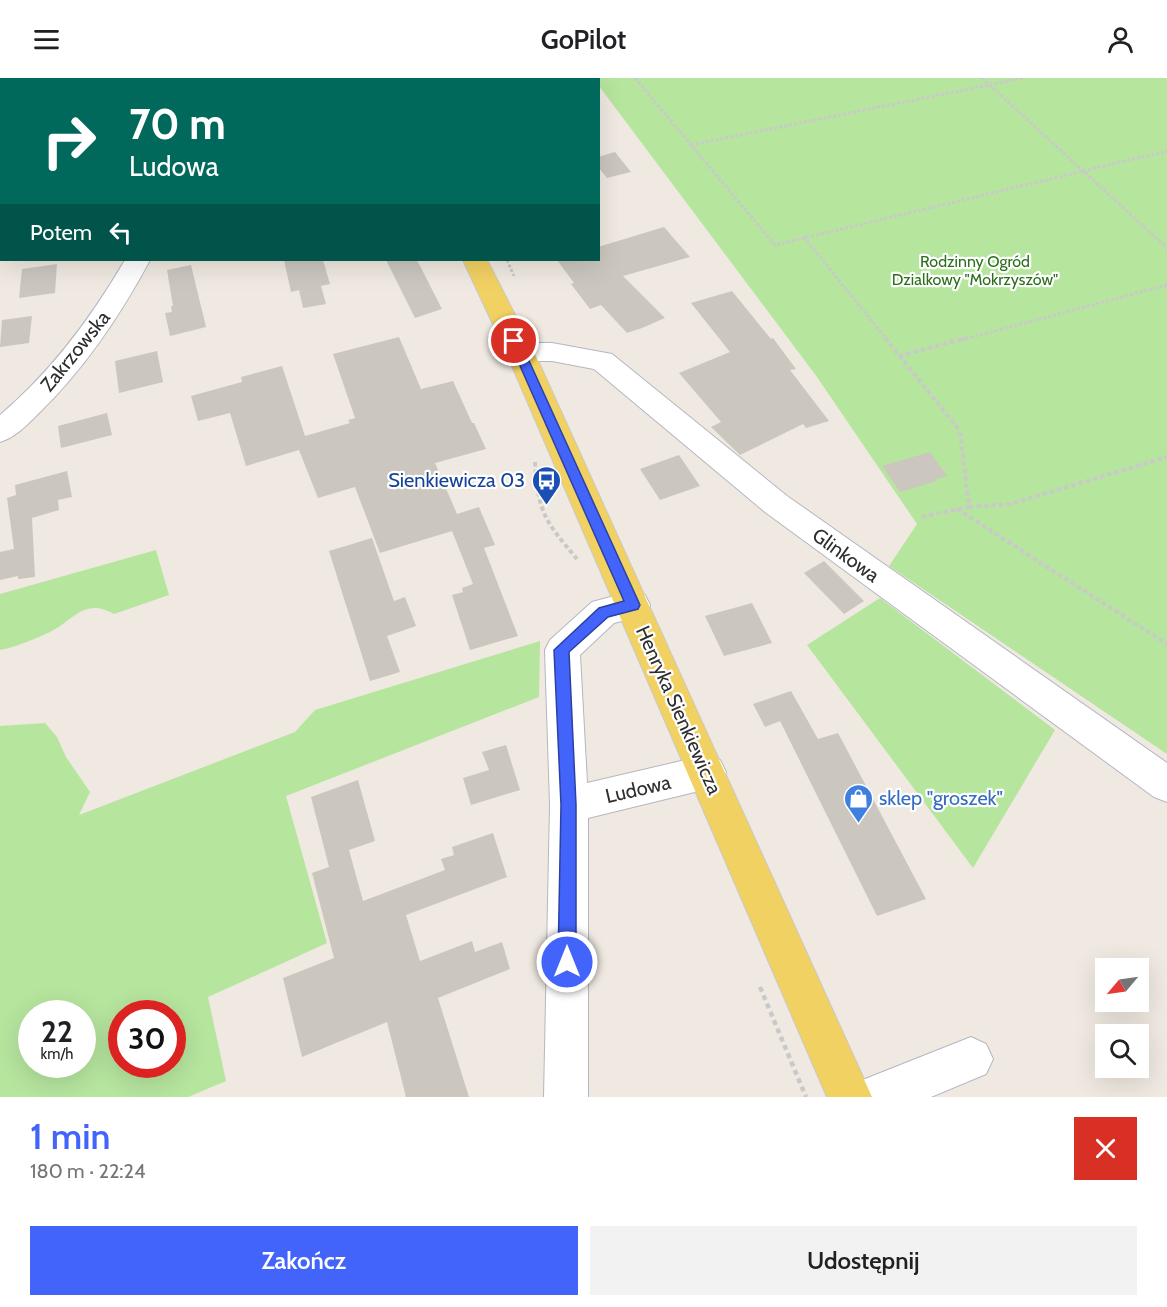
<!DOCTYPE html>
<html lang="pl">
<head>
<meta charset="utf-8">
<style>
	:root { --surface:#fff; --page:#f2f2f2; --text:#202124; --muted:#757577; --accent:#4264fb }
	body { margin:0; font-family:Cabin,sans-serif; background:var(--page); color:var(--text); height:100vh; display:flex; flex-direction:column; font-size:22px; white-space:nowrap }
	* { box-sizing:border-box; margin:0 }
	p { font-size:20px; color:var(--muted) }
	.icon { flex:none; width:33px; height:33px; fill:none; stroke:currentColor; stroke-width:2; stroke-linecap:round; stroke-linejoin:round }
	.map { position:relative; height:1019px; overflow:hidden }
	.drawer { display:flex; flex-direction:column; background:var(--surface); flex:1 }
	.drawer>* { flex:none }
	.hud { position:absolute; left:0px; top:0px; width:600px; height:183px; box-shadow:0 6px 24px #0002; background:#00695c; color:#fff; overflow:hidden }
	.needle { width:39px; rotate:241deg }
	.tools { position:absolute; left:1095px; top:880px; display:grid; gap:12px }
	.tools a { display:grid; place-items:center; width:54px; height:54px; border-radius:0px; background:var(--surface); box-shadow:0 6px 24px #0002; font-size:30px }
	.speed { position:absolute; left:18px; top:922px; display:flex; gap:12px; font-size:30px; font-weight:700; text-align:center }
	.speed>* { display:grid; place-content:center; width:78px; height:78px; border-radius:50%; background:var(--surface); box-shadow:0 6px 24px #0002; line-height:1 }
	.speed small { font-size:15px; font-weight:400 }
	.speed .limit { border:9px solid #d22; background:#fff; color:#111 }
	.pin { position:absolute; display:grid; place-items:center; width:51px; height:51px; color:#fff; margin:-26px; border:3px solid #fff; border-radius:50%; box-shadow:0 2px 6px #0007 }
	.me { position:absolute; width:66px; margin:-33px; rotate:0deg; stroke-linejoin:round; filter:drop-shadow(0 0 4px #0008) }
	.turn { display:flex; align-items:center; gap:21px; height:126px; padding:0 30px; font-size:27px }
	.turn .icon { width:78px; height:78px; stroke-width:2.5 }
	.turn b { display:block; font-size:42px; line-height:51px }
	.then { display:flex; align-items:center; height:57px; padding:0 30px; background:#0003; gap:12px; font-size:22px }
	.round { display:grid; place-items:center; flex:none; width:63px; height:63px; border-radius:0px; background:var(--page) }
	.overview { display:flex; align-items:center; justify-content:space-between; height:102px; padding:0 30px }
	h1 { font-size:36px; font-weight:600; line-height:45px; color:var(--accent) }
	.primary-button { display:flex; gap:12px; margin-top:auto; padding:12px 30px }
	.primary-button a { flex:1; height:69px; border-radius:0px; background:var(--accent); color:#fff; font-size:24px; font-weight:600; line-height:69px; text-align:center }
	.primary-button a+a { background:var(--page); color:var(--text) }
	header { display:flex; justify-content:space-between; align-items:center; height:78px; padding:0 30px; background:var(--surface); font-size:27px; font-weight:600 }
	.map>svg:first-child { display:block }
</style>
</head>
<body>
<header><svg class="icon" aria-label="menu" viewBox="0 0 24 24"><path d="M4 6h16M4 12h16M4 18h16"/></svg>GoPilot<svg class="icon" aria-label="person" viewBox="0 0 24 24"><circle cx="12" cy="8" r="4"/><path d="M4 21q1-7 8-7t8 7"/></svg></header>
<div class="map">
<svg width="1167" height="1019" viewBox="0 0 1167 1019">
	<rect width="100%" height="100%" fill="#efe9e1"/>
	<path fill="#b6e59e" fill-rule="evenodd" d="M 593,0 L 1167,0 L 1167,676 L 889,488 L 917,446 L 817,299 L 599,8 L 598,2 Z
		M 156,472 L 169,517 L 114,536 C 84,519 74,542 50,554 C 35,561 16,569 0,572 L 0,516 Z
		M 880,520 L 1055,652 L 973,790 L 807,567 Z
		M 540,563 L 539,619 L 286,718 L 327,865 L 208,919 L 226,1003 L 188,1019 L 0,1019 L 0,648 L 45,645 L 57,659 L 66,679 L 90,714 L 79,737 L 295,654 L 315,632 ZM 32,936 L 82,936 L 82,987 L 32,987 ZM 122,936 L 172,936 L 172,987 L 122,987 Z"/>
	<path fill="#cbc7bf" d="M 615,74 L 631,94 L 607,100 L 598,89 L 598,79 Z
		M 664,149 L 690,179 L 623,198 L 665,240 L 642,250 L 627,255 L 601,227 L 590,231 L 571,206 L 574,205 L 557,182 L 598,182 L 598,169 Z
		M 284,182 L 323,182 L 330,206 L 321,208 L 326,226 L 303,230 L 299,212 L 291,214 Z
		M 386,182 L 417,182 L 442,231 L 415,240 Z
		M 57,186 L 55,215 L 19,220 L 22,191 Z
		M 191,187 L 206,249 L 170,258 L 165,235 L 172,234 L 171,228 L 173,228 L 167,192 Z
		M 732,213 L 771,261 L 773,260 L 796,291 L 790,292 L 829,343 L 806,350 L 803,346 L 740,377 L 711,349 L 721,344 L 679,295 L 730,274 L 691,225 Z
		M 32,238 L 29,265 L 0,269 L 2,242 Z
		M 399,259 L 421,311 L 453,303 L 472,345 L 474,345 L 486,371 L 435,385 L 457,436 L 479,429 L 495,467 L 484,470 L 518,558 L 470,572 L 452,517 L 463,514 L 462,510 L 473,506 L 452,453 L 380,475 L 355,409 L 318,420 L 299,372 L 246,388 L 230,335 L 198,343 L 191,318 L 242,304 L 241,299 L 282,288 L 305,358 L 350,345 L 348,342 L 355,340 L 333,276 Z
		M 157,273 L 163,304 L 119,315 L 115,283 Z
		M 107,335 L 112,357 L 61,370 L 58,348 Z
		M 930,374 L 947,398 L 936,401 L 937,403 L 900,414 L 882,388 Z
		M 679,377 L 700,408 L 660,422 L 640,391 Z
		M 67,393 L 72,419 L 58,422 L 59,432 L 32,440 L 35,499 L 18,501 L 18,498 L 0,502 L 0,474 L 14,471 L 7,420 L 16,417 L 15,407 Z
		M 372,460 L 394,523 L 405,519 L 416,548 L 387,558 L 400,594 L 370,603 L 329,473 Z
		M 824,483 L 864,523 L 844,536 L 804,495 Z
		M 752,525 L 772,565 L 724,578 L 705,538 Z
		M 791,613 L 818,661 L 838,655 L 926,821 L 877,838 L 780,643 L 765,649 L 753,626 Z
		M 506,667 L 520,712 L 471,727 L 463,700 L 489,692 L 482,674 Z
		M 358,702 L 375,763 L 349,772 L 363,823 L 445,792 L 441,781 L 454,777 L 452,769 L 493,755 L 507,799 L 406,837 L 420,883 L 472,863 L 475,874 L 502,864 L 510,891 L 438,920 L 469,1019 L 406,1019 L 387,944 L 302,979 L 283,900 L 334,880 L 312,795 L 329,789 L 311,719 Z"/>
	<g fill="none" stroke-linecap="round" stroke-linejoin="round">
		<defs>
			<path id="minor" d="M 122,0 L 150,0 L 121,2 Z
				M 227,0 L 249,0 L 227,2 Z
				M 0,17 L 2,17 L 2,31 L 0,31 Z
				M 125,182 L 150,182 C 120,238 85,290 40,334 C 28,346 16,359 0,364 L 0,337 C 52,293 91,240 125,182 Z
				M 520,265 L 552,265 L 612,276 L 787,418 L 1167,685 L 1167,724 L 1154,719 L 765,434 L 594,291 L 552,283 L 520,283 L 510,281 L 506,274 L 510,267 Z
				M 633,513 L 645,517 L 650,527 L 645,537 L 614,545 L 580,577 L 587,705 L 707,677 L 720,682 L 726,694 L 720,706 L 707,711 L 588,740 L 588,1019 L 544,1019 L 550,727 L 545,572 L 550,562 L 592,524 Z
				M 971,959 L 986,966 L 993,981 L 986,996 L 931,1019 L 854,1019 L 860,1003 Z"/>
			<path id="major" d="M 377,0 L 399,0 L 399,2 L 378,2 Z
				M 463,182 L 487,182 L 534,274 L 872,1019 L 827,1019 L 506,274 Z"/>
		</defs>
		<use href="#minor" stroke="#b4b7c1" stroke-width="2"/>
		<use href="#major" stroke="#c9c9c9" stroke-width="2"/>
		<path stroke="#c9c9c9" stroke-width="3" stroke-dasharray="3 2" stroke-linecap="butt" d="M 635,0 L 775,167 L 1167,73
			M 982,0 L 1167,170
			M 691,67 L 1023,0
			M 804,159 L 887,262
			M 507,182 L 514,198
			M 961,262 L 1167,207"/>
		<path stroke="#c9c9c9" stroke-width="4" stroke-dasharray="4.5 3" stroke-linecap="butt" d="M 885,260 L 960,353 L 969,429 L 921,439
			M 899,278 L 966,260
			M 535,384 C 538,435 545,443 577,481
			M 969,429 L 1010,426 L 1167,379
			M 957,431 L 1167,566"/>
		<path stroke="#c9c9c9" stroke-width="4.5" stroke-dasharray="5 4" stroke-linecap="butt" d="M 760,909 L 806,1019"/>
		<use href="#minor" fill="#fff" fill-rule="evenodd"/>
		<use href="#major" fill="#f2d163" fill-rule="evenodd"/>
	</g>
	<path fill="#4264fb" stroke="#2b41a3" stroke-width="1.5" d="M 514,259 L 520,263 L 640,527 L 638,531 L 608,539 L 569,574 L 576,727 L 576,884 L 573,890 L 567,893 L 561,890 L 558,884 L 561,727 L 554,572 L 599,530 L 624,523 L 509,263 Z"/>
	<defs>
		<symbol id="bus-pin" viewBox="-11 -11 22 30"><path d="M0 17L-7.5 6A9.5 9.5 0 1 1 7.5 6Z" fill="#1a4fb4" stroke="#fff"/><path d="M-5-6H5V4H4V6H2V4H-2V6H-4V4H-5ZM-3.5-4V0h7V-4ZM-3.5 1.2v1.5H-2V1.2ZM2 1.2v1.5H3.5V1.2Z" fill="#fff"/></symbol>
		<symbol id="shop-pin" viewBox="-11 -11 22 30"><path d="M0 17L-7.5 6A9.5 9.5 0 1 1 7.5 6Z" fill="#3f7fe0" stroke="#fff"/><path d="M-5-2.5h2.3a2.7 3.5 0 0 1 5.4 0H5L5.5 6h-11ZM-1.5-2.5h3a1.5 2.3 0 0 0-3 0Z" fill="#fff"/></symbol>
	</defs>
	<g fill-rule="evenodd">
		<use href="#bus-pin" x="530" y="386" width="33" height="45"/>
		<use href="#shop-pin" x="842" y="704" width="33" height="45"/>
	</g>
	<g text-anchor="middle" stroke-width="4.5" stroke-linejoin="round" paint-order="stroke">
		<g font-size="16" fill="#2c6e1b" stroke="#fff">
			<text x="975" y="189">Rodzinny Ogród<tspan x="975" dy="18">Dzialkowy "Mokrzyszów"</tspan></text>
		</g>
		<g font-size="20" fill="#2e2e2e" stroke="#fff">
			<text transform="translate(75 273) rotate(-51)" y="7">Zakrzowska</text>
			<text transform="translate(846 477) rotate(36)" y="7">Glinkowa</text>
			<text transform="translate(679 632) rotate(66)" y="7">Henryka Sienkiewicza</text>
			<text transform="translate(638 711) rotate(-13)" y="7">Ludowa</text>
		</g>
		<g font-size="20" fill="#164399" stroke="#fff" text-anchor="end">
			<text x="525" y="409">Sienkiewicza 03</text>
		</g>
		<g font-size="20" fill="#366cbe" stroke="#fff" text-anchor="start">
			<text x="879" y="727">sklep "groszek"</text>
		</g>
	</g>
</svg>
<div class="tools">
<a><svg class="needle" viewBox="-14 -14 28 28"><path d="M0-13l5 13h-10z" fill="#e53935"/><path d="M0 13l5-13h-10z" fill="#757577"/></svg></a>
<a><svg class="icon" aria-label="search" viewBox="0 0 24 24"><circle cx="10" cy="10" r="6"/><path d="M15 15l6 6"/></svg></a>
</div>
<div class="speed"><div>22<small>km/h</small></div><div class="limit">30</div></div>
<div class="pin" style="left:514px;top:263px;background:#d93025"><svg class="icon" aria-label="arrive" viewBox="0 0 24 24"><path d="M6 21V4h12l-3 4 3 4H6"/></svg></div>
<svg class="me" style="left:567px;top:884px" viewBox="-20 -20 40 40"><circle r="17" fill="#4264fb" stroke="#fff" stroke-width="3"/><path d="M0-11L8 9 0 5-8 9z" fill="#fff"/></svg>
<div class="hud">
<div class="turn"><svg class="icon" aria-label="right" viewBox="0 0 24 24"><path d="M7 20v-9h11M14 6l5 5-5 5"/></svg><div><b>70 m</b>Ludowa</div></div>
<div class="then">Potem<svg class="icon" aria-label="left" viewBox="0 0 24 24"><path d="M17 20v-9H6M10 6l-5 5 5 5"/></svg></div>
</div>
</div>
<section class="drawer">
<div class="overview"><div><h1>1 min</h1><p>180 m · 22:24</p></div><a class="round" style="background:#d93025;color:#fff"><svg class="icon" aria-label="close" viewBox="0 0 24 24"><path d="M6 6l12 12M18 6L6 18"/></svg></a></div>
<div class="primary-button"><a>Zakończ</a><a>Udostępnij</a></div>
</section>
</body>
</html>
